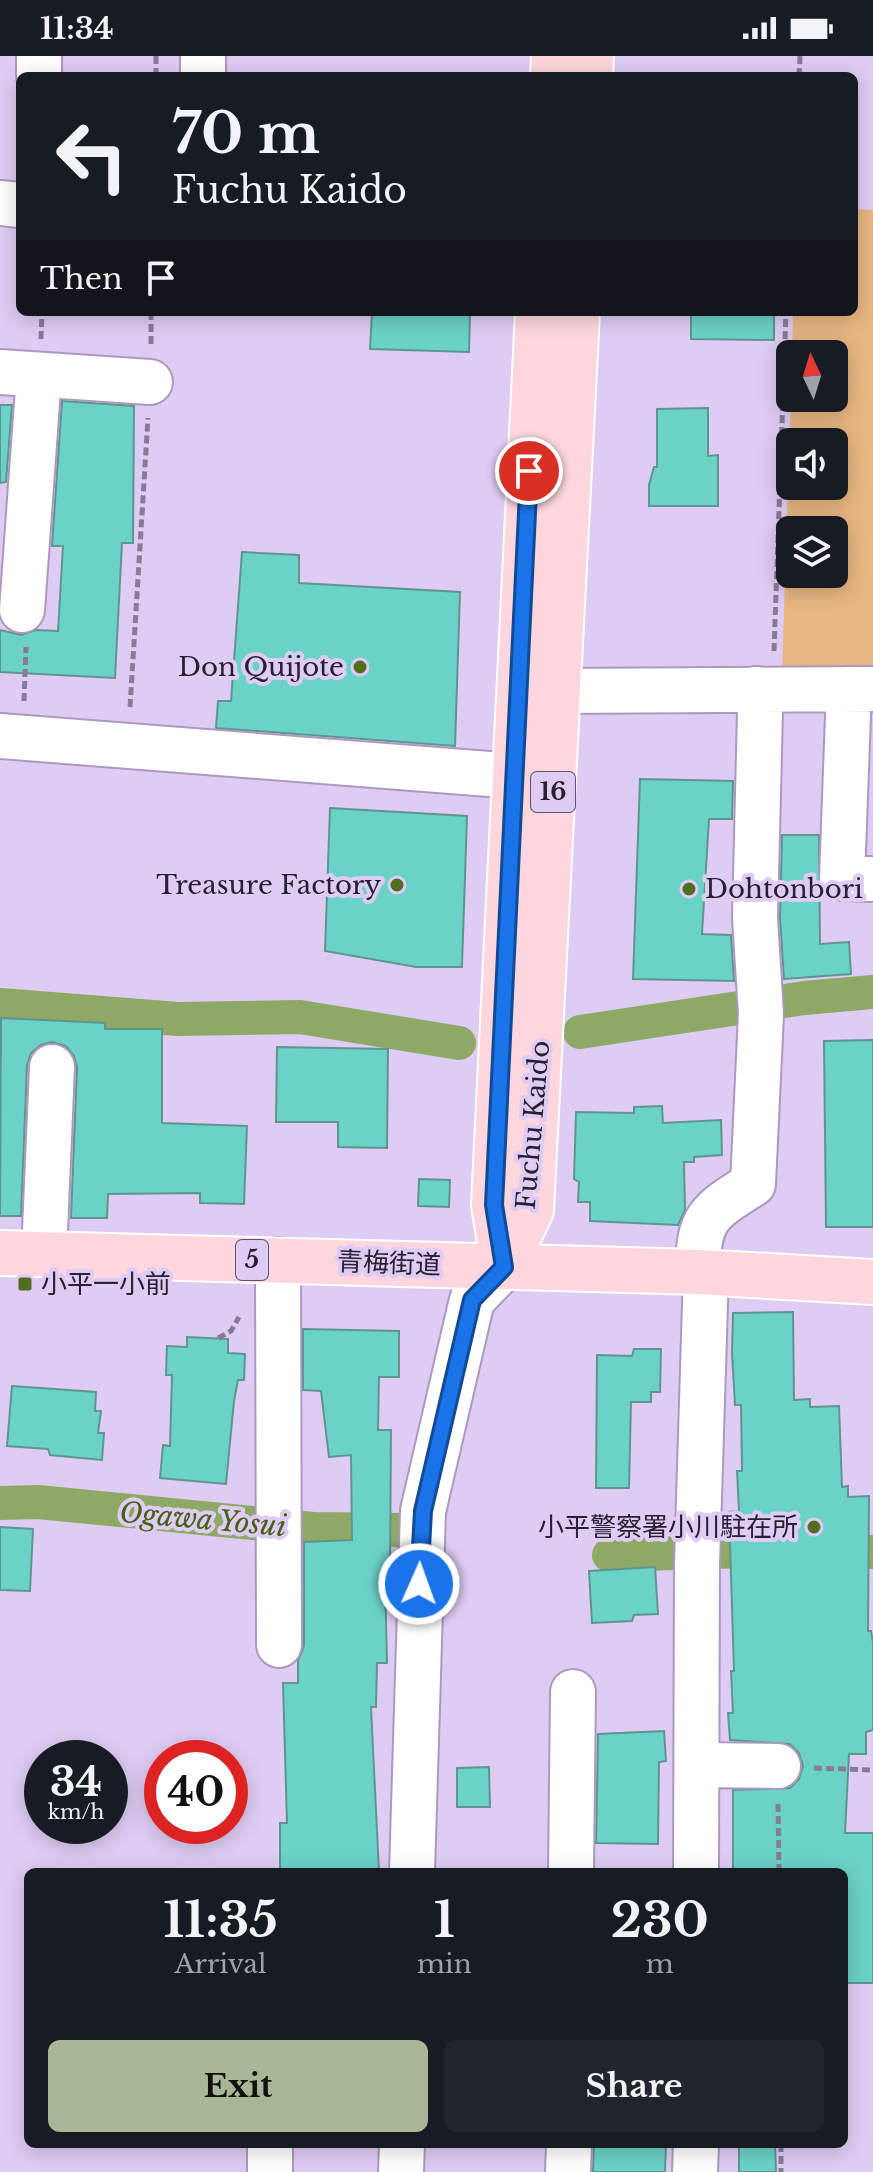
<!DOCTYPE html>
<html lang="en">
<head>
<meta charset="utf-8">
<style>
	:root { --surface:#171b24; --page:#20242c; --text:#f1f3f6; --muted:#9ea1a6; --accent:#a9b796 }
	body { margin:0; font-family:"Libre Baskerville","Noto Sans JP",serif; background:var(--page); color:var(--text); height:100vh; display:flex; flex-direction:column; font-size:30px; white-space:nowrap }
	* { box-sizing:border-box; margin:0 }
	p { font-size:26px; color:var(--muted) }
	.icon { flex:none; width:44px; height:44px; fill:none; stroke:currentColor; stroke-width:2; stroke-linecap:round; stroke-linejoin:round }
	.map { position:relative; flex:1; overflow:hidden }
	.drawer { position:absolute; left:24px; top:1812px; width:824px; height:280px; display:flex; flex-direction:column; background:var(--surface); border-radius:12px; box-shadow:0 4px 20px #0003 }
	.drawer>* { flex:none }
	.top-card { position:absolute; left:16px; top:16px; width:842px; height:244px; border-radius:12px; box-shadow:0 4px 20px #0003; background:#171b24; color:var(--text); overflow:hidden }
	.needle { width:52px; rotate:356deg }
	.buttons { position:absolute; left:776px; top:284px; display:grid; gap:16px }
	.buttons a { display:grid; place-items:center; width:72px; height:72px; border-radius:12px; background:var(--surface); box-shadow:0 4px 20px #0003; font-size:40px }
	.speed { position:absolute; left:24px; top:1684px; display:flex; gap:16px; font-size:40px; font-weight:700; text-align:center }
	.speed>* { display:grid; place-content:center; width:104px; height:104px; border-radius:50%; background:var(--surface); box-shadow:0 4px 20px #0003; line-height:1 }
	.speed small { font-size:20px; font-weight:400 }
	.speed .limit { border:12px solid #d22; background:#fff; color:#111 }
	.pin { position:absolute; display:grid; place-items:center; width:68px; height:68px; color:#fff; margin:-34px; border:4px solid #fff; border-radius:50%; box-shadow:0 2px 8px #0007 }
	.me { position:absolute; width:88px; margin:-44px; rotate:2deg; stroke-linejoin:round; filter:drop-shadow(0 0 6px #0008) }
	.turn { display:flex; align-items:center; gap:28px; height:168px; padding:0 24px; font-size:36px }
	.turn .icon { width:104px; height:104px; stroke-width:2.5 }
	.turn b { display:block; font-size:56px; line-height:68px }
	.then { display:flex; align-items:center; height:76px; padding:0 24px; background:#0003; gap:16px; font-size:30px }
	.eta { display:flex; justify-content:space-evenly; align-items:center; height:136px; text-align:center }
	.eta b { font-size:48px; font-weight:700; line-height:56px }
	.primary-button { display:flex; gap:16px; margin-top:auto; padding:16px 24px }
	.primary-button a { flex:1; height:92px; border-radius:12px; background:var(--accent); color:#111; font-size:32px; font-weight:700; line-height:92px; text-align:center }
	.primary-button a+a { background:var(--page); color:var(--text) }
	.status { display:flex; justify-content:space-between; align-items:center; height:56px; padding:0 40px; background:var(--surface); direction:ltr }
	.status svg { height:22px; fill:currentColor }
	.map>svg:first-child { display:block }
</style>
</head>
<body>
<div class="status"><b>11:34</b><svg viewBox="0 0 49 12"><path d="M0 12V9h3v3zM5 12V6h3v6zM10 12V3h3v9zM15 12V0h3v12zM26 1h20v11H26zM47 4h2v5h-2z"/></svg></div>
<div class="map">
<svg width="873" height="2116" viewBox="0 0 873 2116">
	<rect width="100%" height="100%" fill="#dfccf4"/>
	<path fill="#e8b682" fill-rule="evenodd" d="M 854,153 L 873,154 L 873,616 L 782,617 L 791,342 L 834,342 L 834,298 L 792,298 L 793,256 L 854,256 ZM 790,386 L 834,386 L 834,430 L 790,430 ZM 790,474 L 834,474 L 834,518 L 790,518 Z"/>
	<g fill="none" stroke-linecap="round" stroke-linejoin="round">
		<path stroke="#8da965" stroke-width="34" d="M 0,949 L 178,963 L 300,961 L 459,987
			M 580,976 L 804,942 L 873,936
			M 0,1447 L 38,1446 L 313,1473 L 405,1474
			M 609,1499 L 820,1493 L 873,1496"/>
	</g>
	<path fill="#6bd2c8" stroke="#5f958f" stroke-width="2" d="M 372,256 L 470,256 L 469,296 L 370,293 Z
		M 691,256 L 774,256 L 774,284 L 691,283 Z
		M 62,345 L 134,350 L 133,487 L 122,487 L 115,622 L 0,616 L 0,574 L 21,579 L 36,574 L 58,575 L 63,490 L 52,490 Z
		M 0,349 L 12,349 L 6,426 L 0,427 Z
		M 708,352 L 708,400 L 718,399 L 718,450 L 649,450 L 649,429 L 654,411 L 657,411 L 657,353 Z
		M 242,496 L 299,499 L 299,527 L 460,536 L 455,690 L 216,672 L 218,645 L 231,645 Z
		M 640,723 L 733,725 L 732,763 L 709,763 L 702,878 L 731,879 L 734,925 L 633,923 Z
		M 330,752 L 467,760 L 462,911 L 416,911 L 325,895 Z
		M 782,779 L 819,779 L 820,888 L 849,886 L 851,918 L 784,923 L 780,862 Z
		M 1,962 L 105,967 L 105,973 L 162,973 L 162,1067 L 247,1070 L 244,1148 L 200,1147 L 200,1137 L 108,1138 L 107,1162 L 71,1162 L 77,1011 L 74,1000 L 66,990 L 52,986 L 41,989 L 31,997 L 27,1009 L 21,1160 L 0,1160 Z
		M 873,984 L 873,1171 L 826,1171 L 824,985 Z
		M 277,991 L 388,993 L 387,1092 L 338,1091 L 338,1066 L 276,1066 Z
		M 662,1050 L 663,1067 L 721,1064 L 722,1099 L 694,1101 L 694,1106 L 684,1106 L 685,1154 L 678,1169 L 590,1165 L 590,1146 L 578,1146 L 579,1126 L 574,1123 L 576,1056 L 634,1057 L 634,1051 Z
		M 419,1123 L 450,1124 L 449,1151 L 418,1150 Z
		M 793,1256 L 794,1344 L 810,1343 L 810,1351 L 839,1350 L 842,1431 L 848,1430 L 848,1441 L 869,1440 L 868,1575 L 871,1575 L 873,1586 L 873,1674 L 866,1676 L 866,1698 L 849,1698 L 845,1777 L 873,1777 L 873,1927 L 844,1927 L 844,1816 L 733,1816 L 733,1734 L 790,1732 L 799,1723 L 803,1710 L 799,1697 L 790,1688 L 730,1684 L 728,1657 L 733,1657 L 731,1615 L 734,1615 L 729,1456 L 739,1455 L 737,1415 L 742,1415 L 741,1349 L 735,1349 L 732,1297 L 733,1257 Z
		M 303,1273 L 399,1275 L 399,1321 L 379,1321 L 378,1374 L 391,1374 L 390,1521 L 385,1521 L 387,1607 L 377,1607 L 376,1651 L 371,1651 L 379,1816 L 280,1816 L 280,1767 L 287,1767 L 283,1627 L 298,1627 L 298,1605 L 304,1590 L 304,1486 L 352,1484 L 351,1399 L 329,1401 L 321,1335 L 303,1334 Z
		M 187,1281 L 228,1283 L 228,1297 L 245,1298 L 244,1324 L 238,1324 L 234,1345 L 226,1428 L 160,1422 L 163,1389 L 170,1390 L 172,1319 L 166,1319 L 167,1290 L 187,1291 Z
		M 634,1293 L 661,1293 L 660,1336 L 651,1336 L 651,1346 L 631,1346 L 629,1432 L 596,1432 L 597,1299 L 632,1300 Z
		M 12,1330 L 96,1336 L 95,1355 L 101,1355 L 98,1377 L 104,1377 L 102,1404 L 50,1399 L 48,1393 L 7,1390 Z
		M 0,1471 L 33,1473 L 30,1535 L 0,1534 Z
		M 655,1511 L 658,1558 L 634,1559 L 632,1565 L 592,1567 L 589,1515 Z
		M 664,1675 L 666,1705 L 659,1706 L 658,1788 L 596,1787 L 598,1678 Z
		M 489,1711 L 490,1751 L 457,1751 L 457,1712 Z
		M 594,2088 L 666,2088 L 665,2116 L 593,2116 Z
		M 739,2088 L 775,2088 L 776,2116 L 739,2116 Z"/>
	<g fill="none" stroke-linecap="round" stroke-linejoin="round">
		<defs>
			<path id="minor" d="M 39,20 L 39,0
				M 203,20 L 203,0
				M 0,147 L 20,149
				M 0,316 L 150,326
				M 22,554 L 39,319
				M 849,633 L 842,822 L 870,823
				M 558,635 L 873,633
				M 0,680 L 515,720
				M 44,1198 L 52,1011
				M 278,1204 L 279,1589
				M 698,1216 C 698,1162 708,1156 753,1128 L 761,958 L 755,862 L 760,655 L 756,633
				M 697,1709 L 778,1710
				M 412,1816 L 423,1455 L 472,1244 L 504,1211
				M 571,1816 L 573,1636
				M 696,1816 L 697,1507 L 706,1216
				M 270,2116 L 270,2088
				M 401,2116 L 402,2088
				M 568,2116 L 569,2088
				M 695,2116 L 696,2088"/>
			<path id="major" d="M 553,20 L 554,0
				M 590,20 L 591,0
				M 0,1197 L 698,1216 L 873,1226
				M 504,1211 L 531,1154 L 577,256
				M 504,1211 L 494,1149 L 538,256"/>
		</defs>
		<use href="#minor" stroke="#ac99bf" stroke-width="48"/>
		<use href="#major" stroke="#fff" stroke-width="48"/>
		<path stroke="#887b97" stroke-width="5" stroke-dasharray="8 4" stroke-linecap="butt" d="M 156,20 L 156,0
			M 799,20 L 800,0
			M 41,283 L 42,256
			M 151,288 L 151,256
			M 774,595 L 786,256
			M 24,645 L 26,591
			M 130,651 L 148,362
			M 218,1282 L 231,1275 L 239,1261
			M 814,1712 L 873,1714
			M 778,1748 L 779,1816
			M 781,2088 L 781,2116"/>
		<use href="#minor" stroke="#fff" stroke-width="44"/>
		<use href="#major" stroke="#fdd7dd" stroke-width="44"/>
	</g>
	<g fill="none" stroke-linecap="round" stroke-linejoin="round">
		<defs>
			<path id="route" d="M 419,1528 L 423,1455 L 472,1244 L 504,1211 L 494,1149 L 529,415"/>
		</defs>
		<use href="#route" stroke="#114b97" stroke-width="20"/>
		<use href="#route" stroke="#1a73e8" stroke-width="14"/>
	</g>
	<g fill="#526d20" stroke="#dfccf4" stroke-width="3">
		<circle cx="360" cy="611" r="8"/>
		<circle cx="397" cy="829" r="8"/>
		<circle cx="689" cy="833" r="8"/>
		<rect x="17" y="1220" width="16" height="16" rx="4"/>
		<circle cx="814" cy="1471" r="8"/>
	</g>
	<g text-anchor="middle" stroke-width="8" stroke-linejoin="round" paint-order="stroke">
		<g fill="#dfccf4" stroke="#5e546a" stroke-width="2">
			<rect x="531" y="716" width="44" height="40" rx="6"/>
			<rect x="236" y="1184" width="32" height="40" rx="6"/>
		</g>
		<g font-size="24" font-weight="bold" fill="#27202f">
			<text x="553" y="744">16</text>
			<text x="252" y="1212">5</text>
		</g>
		<g font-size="26" fill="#27202f" stroke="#dfccf4" text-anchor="end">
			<text x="344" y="620">Don Quijote</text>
			<text x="381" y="838">Treasure Factory</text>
			<text x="705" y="842" text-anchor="start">Dohtonbori</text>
			<text x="41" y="1237" text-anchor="start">小平一小前</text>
			<text x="798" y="1480">小平警察署小川駐在所</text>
		</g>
		<g font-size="26" fill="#27202f" stroke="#dfccf4">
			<text transform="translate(533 1069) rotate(-85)" y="9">Fuchu Kaido</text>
			<text transform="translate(389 1207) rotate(2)" y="9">青梅街道</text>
		</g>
		<g font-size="28" font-style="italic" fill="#466018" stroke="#dfccf4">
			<text transform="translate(203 1463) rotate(5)" y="10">Ogawa Yosui</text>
		</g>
	</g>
</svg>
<div class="buttons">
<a><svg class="needle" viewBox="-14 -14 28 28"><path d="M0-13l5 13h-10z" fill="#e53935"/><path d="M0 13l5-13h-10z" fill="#9ea1a6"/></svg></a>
<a><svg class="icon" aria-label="sound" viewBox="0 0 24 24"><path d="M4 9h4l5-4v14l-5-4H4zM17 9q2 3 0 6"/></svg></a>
<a><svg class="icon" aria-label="layers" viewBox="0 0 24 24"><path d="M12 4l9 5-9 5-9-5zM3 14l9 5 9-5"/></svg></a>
</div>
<div class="speed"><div>34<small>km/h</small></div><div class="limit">40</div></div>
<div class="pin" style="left:529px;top:415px;background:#d93025"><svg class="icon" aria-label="arrive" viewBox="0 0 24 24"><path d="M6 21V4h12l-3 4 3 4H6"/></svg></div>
<svg class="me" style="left:419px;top:1528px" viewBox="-20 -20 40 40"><circle r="17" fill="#1a73e8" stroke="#fff" stroke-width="3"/><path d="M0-11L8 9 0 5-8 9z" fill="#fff"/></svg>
<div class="top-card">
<div class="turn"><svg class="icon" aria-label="left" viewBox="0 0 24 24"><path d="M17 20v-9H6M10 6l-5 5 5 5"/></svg><div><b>70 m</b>Fuchu Kaido</div></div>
<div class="then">Then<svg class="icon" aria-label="arrive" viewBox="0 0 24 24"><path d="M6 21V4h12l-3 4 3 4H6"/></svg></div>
</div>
<section class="drawer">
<div class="eta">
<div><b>11:35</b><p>Arrival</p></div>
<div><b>1</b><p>min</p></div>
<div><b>230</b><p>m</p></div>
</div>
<div class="primary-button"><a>Exit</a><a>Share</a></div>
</section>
</div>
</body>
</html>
